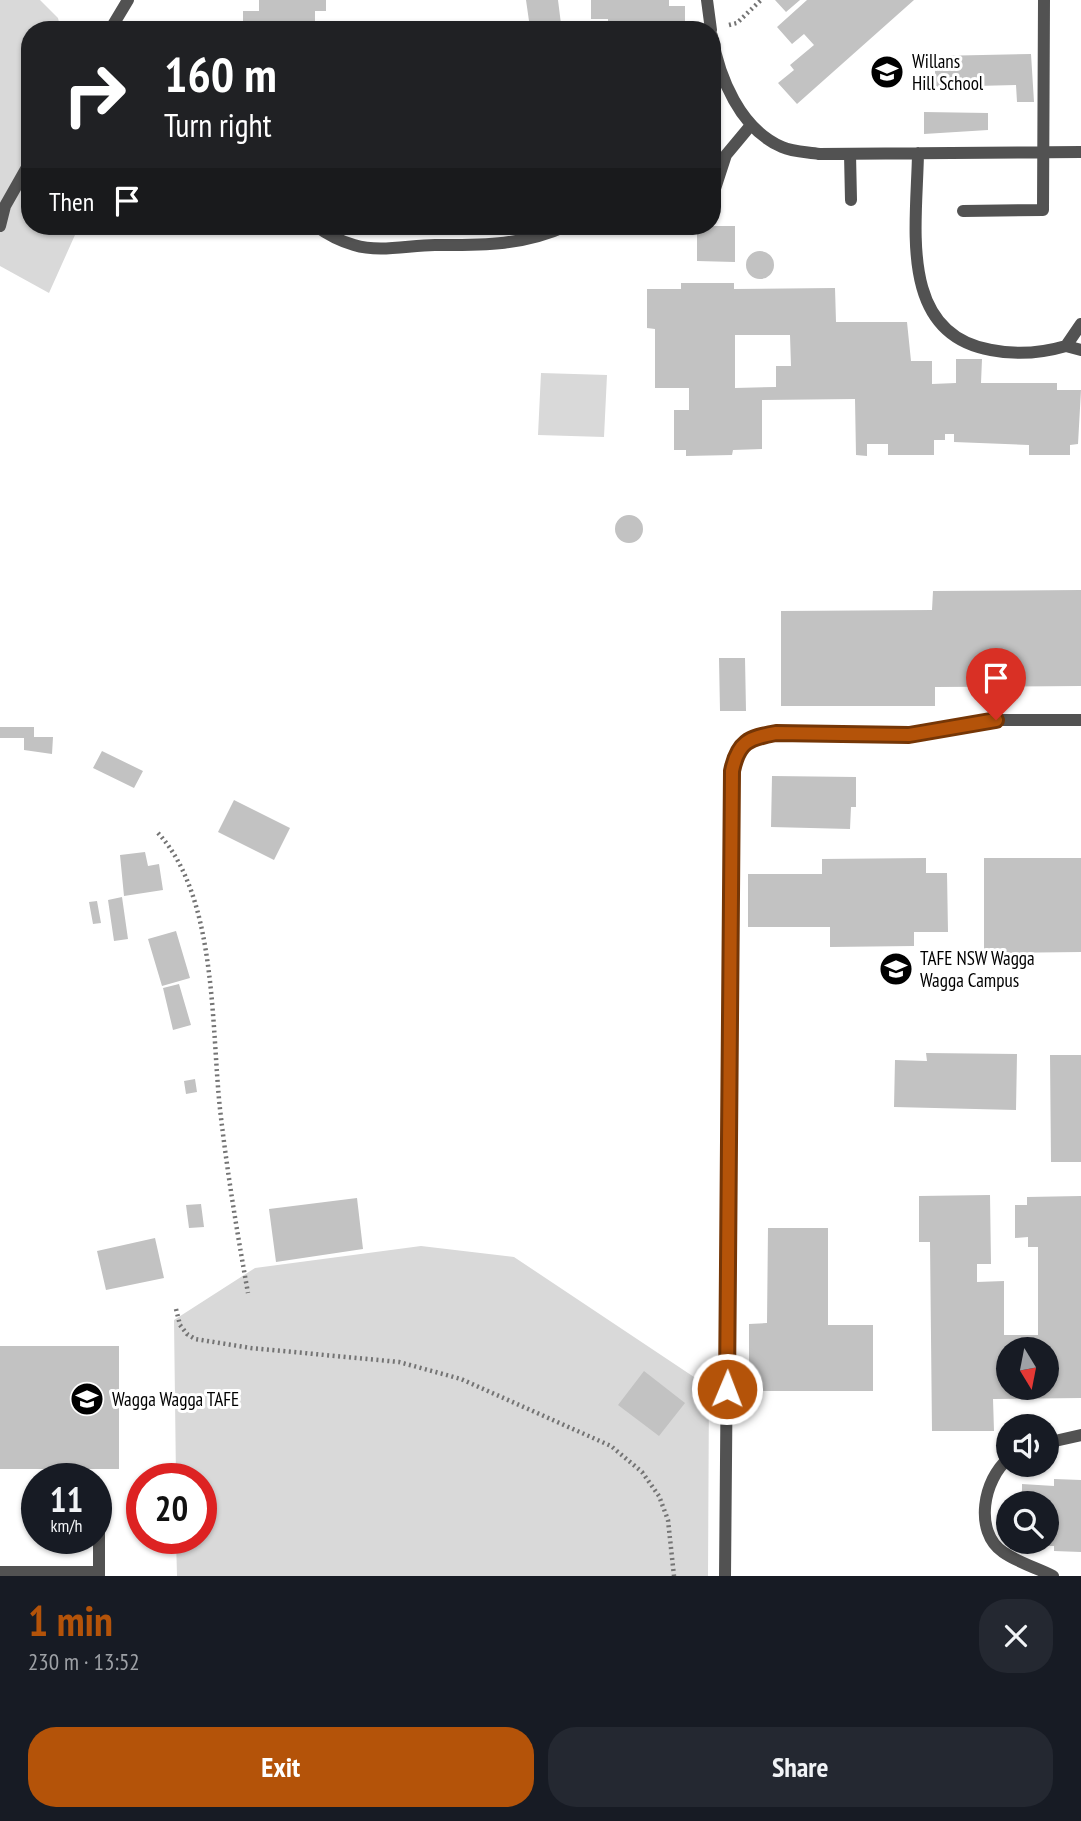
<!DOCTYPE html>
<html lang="en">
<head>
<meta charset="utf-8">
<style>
	:root { --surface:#171b24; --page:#242831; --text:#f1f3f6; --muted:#9ea1a6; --accent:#b45309 }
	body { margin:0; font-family:"PT Sans Narrow",sans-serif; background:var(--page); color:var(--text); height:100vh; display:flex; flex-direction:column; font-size:26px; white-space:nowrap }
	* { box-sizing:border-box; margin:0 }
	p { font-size:23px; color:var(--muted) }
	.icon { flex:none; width:38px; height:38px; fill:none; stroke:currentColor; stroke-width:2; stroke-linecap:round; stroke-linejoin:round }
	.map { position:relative; height:1576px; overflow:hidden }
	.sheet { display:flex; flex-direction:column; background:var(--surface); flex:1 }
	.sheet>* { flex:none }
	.banner { position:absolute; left:21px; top:21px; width:700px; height:214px; border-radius:28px; box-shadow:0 2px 5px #0004; background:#202124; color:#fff; overflow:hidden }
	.needle { width:46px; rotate:170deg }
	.tools { position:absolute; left:996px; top:1337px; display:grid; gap:14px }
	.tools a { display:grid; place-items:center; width:63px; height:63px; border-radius:50%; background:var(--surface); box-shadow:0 2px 5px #0004; font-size:35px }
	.speed { position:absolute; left:21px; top:1463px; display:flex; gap:14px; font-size:35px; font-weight:700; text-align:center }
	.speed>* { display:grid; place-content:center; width:91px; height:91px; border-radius:50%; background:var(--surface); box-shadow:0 2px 5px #0004; line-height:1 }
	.speed small { font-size:18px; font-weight:400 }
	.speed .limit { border:10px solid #d22; background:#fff; color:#111 }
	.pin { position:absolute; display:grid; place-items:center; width:60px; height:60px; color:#fff; margin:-72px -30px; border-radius:50% 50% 50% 0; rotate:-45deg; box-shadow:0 0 7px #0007 }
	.pin .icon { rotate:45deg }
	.me { position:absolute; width:77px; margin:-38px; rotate:1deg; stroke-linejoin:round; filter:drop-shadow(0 0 5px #0008) }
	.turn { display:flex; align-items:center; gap:24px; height:147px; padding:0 28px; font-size:32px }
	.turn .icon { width:91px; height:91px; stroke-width:2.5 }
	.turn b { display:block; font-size:49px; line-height:60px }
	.then { display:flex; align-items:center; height:66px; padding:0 28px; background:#0003; gap:14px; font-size:26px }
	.round { display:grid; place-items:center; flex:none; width:74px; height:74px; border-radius:28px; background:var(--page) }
	.head { display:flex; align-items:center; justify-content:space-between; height:119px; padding:0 28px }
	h1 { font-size:42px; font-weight:600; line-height:52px; color:var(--accent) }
	.action { display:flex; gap:14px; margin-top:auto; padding:14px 28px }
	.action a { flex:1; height:80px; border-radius:28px; background:var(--accent); color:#fff; font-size:28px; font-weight:600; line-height:80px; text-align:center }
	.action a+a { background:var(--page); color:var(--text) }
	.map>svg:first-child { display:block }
</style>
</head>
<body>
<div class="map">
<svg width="1081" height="1576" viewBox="0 0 1081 1576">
	<rect width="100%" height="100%" fill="#fff"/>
	<path fill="#d9d9d9" d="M 0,0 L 40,0 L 58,18 L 61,30 L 30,30 L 30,226 L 79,226 L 49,293 L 0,266 Z
		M 541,373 L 607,375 L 604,437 L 538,435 Z
		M 421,1246 L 514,1257 L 709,1387 L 708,1576 L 177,1576 L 176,1538 L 201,1538 L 201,1479 L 176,1479 L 174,1320 L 255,1268 Z"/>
	<path fill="#c2c2c2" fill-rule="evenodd" d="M 259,0 L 326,0 L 326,11 L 315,11 L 315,30 L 243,30 L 243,11 L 259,11 Z
		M 526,0 L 558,0 L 561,24 L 530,28 Z
		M 591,0 L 669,0 L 669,6 L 685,6 L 685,30 L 608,30 L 608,19 L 591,19 Z
		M 775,0 L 800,0 L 786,12 Z
		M 807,0 L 914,0 L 797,104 L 778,83 L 794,70 L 790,65 L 814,45 L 804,34 L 792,44 L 777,27 Z
		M 1031,54 L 1034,102 L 1017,102 L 1016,85 L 935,87 L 935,56 Z
		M 924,112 L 988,113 L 988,130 L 924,134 Z
		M 697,226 L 735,226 L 735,262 L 697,261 Z
		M746 265a14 14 0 1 1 28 0a14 14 0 1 1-28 0Z
		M 681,283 L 734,283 L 734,289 L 835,288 L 836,322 L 907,322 L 911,361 L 932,361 L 932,384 L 956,383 L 956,359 L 982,359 L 981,383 L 1057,383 L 1057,390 L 1081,390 L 1078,444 L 1070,445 L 1070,455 L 1029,455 L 1029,445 L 954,442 L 954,434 L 945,434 L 945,440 L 934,440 L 934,455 L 888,455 L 888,444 L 867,444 L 867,456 L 856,455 L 855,399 L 762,400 L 762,449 L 733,450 L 732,455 L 686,456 L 686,450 L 674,450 L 674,410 L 689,410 L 689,388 L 655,388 L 655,329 L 647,328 L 647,289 L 681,289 ZM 735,335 L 790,335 L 791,366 L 776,366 L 776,387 L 735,388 Z
		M615 529a14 14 0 1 1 28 0a14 14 0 1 1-28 0Z
		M 1081,590 L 1081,686 L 935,687 L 935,706 L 781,706 L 781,611 L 932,610 L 933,591 Z
		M 719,658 L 745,658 L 746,711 L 720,711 Z
		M 0,727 L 34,727 L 34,737 L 53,737 L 52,754 L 24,750 L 24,738 L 0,738 Z
		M 102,751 L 143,771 L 134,788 L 93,768 Z
		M 772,776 L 856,777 L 856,807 L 851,807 L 850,829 L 771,827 Z
		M 234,800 L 290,828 L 274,860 L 218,832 Z
		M 145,852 L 148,866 L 159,864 L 163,890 L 124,896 L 120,855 Z
		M 926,858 L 926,873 L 947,873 L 948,932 L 914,932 L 914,946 L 830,947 L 830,927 L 748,927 L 748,874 L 822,874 L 822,859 Z
		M 984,858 L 1081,858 L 1081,952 L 984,953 Z
		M 122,897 L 128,939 L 114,941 L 108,900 Z
		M 97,901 L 101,923 L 93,924 L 89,902 Z
		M 176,931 L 190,978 L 162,986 L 148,939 Z
		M 179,984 L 191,1025 L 173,1030 L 163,988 Z
		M 926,1053 L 1017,1054 L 1016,1110 L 894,1107 L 895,1060 L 927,1061 Z
		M 1050,1055 L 1081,1055 L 1081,1162 L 1051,1162 Z
		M 195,1079 L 197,1092 L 186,1094 L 184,1081 Z
		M 990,1195 L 991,1264 L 977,1264 L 977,1282 L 1004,1281 L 1004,1335 L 1038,1335 L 1038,1247 L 1028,1247 L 1028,1237 L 1015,1238 L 1015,1205 L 1027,1205 L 1027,1197 L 1081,1196 L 1081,1398 L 993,1399 L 994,1431 L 932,1431 L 930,1242 L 919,1242 L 919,1196 ZM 1008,1349 L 1046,1349 L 1046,1388 L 1008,1388 Z
		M 357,1198 L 363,1249 L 276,1262 L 269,1209 Z
		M 201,1204 L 204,1227 L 189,1228 L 186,1205 Z
		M 768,1228 L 828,1228 L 828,1325 L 873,1325 L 873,1391 L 749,1391 L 749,1324 L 767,1323 Z
		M 155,1238 L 164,1278 L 106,1290 L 97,1251 Z
		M 0,1346 L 119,1346 L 119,1469 L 0,1469 Z
		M 644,1371 L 685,1403 L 659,1436 L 618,1405 Z
		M 1054,1479 L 1081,1480 L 1081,1552 L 1054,1551 L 1054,1546 L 1023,1546 L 1023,1542 L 1046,1542 L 1046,1503 L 1022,1503 L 1022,1484 L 1054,1486 Z"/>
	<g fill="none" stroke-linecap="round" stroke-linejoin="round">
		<path stroke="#747474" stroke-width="4.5" stroke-dasharray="2 3.5" stroke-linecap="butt" d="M 729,25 L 737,23 L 761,0
			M 158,833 C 217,897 211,1025 220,1109 C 227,1171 237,1232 248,1293
			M 176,1309 L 180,1325 L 187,1334 L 195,1339 L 251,1348 L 399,1362 L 461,1379 L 611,1446 L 642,1472 L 659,1496 L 668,1520 L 674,1576"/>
		<path stroke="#525252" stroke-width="12" d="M 707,0 L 711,30
			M 110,30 L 128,0
			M 712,36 C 719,77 740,129 782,147 C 793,152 808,152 819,154 L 1081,152
			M 918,153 C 917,225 897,334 991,350 C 1016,355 1042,353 1066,346 L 1081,324
			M 850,154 L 851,200
			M 712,198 L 726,155 L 751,125
			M 963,211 L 1043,210 L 1044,0
			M 0,226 L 5,206 L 30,162
			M 316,226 C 328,235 340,241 354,245 C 380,253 409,245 435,245 C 481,245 522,246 566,226
			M 1066,346 L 1081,350
			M 1046,1443 L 1081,1435
			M 1008,1459 C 984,1479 973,1531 1003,1552 C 1017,1562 1037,1568 1053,1576
			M 0,1572 L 99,1572
			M 99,1576 L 99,1505
			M 725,1576 L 732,771 C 738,742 748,738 776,733 L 909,735 L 996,720 L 1081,720"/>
	</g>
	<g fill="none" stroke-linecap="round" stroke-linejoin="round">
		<defs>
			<path id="route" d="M 727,1389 L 732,771 C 738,742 748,738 776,733 L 909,735 L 996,720"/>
		</defs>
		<use href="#route" stroke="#753606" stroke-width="18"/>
		<use href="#route" stroke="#b45309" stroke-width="12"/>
	</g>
	<defs>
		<symbol id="school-disc" viewBox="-11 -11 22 22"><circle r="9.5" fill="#000" stroke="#fff"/><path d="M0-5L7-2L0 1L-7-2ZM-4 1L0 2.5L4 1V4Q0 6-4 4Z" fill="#fff"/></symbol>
		<symbol id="university-disc" viewBox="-11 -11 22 22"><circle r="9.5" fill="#000" stroke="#fff"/><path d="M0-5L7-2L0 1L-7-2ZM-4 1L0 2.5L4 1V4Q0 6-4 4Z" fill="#fff"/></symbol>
	</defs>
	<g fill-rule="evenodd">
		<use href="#school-disc" x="868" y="53" width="38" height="38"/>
		<use href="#university-disc" x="877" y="950" width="38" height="38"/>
		<use href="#university-disc" x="68" y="1380" width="38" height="38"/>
	</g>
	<g text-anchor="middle" stroke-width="6" stroke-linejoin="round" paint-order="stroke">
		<g font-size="19" fill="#000" stroke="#fff" text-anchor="start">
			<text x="912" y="68">Willans<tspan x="912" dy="22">Hill School</tspan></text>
			<text x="920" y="965">TAFE NSW Wagga<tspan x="920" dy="22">Wagga Campus</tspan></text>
			<text x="112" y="1406">Wagga Wagga TAFE</text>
		</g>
	</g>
</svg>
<div class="tools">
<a><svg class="needle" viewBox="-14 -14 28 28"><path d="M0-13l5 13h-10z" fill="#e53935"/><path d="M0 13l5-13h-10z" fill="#9ea1a6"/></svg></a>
<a><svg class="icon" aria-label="sound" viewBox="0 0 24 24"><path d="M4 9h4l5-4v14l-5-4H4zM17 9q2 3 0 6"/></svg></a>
<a><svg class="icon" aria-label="search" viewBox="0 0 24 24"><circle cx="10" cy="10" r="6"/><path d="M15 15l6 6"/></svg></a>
</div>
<div class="speed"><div>11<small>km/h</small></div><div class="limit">20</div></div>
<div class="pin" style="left:996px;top:720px;background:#d93025"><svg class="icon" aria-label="arrive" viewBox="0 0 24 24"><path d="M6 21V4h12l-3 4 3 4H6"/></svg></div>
<svg class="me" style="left:727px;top:1389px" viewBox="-20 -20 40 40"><circle r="17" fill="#b45309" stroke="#fff" stroke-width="3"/><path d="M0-11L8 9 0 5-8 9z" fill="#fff"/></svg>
<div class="banner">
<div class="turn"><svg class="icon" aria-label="right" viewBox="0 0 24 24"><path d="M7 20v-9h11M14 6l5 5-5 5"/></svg><div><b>160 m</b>Turn right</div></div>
<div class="then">Then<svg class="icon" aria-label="arrive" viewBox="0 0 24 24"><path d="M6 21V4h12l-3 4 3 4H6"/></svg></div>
</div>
</div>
<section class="sheet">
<div class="head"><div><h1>1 min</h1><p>230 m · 13:52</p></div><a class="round"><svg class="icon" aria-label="close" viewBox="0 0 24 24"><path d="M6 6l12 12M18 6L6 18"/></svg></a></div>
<div class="action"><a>Exit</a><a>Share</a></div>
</section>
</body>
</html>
